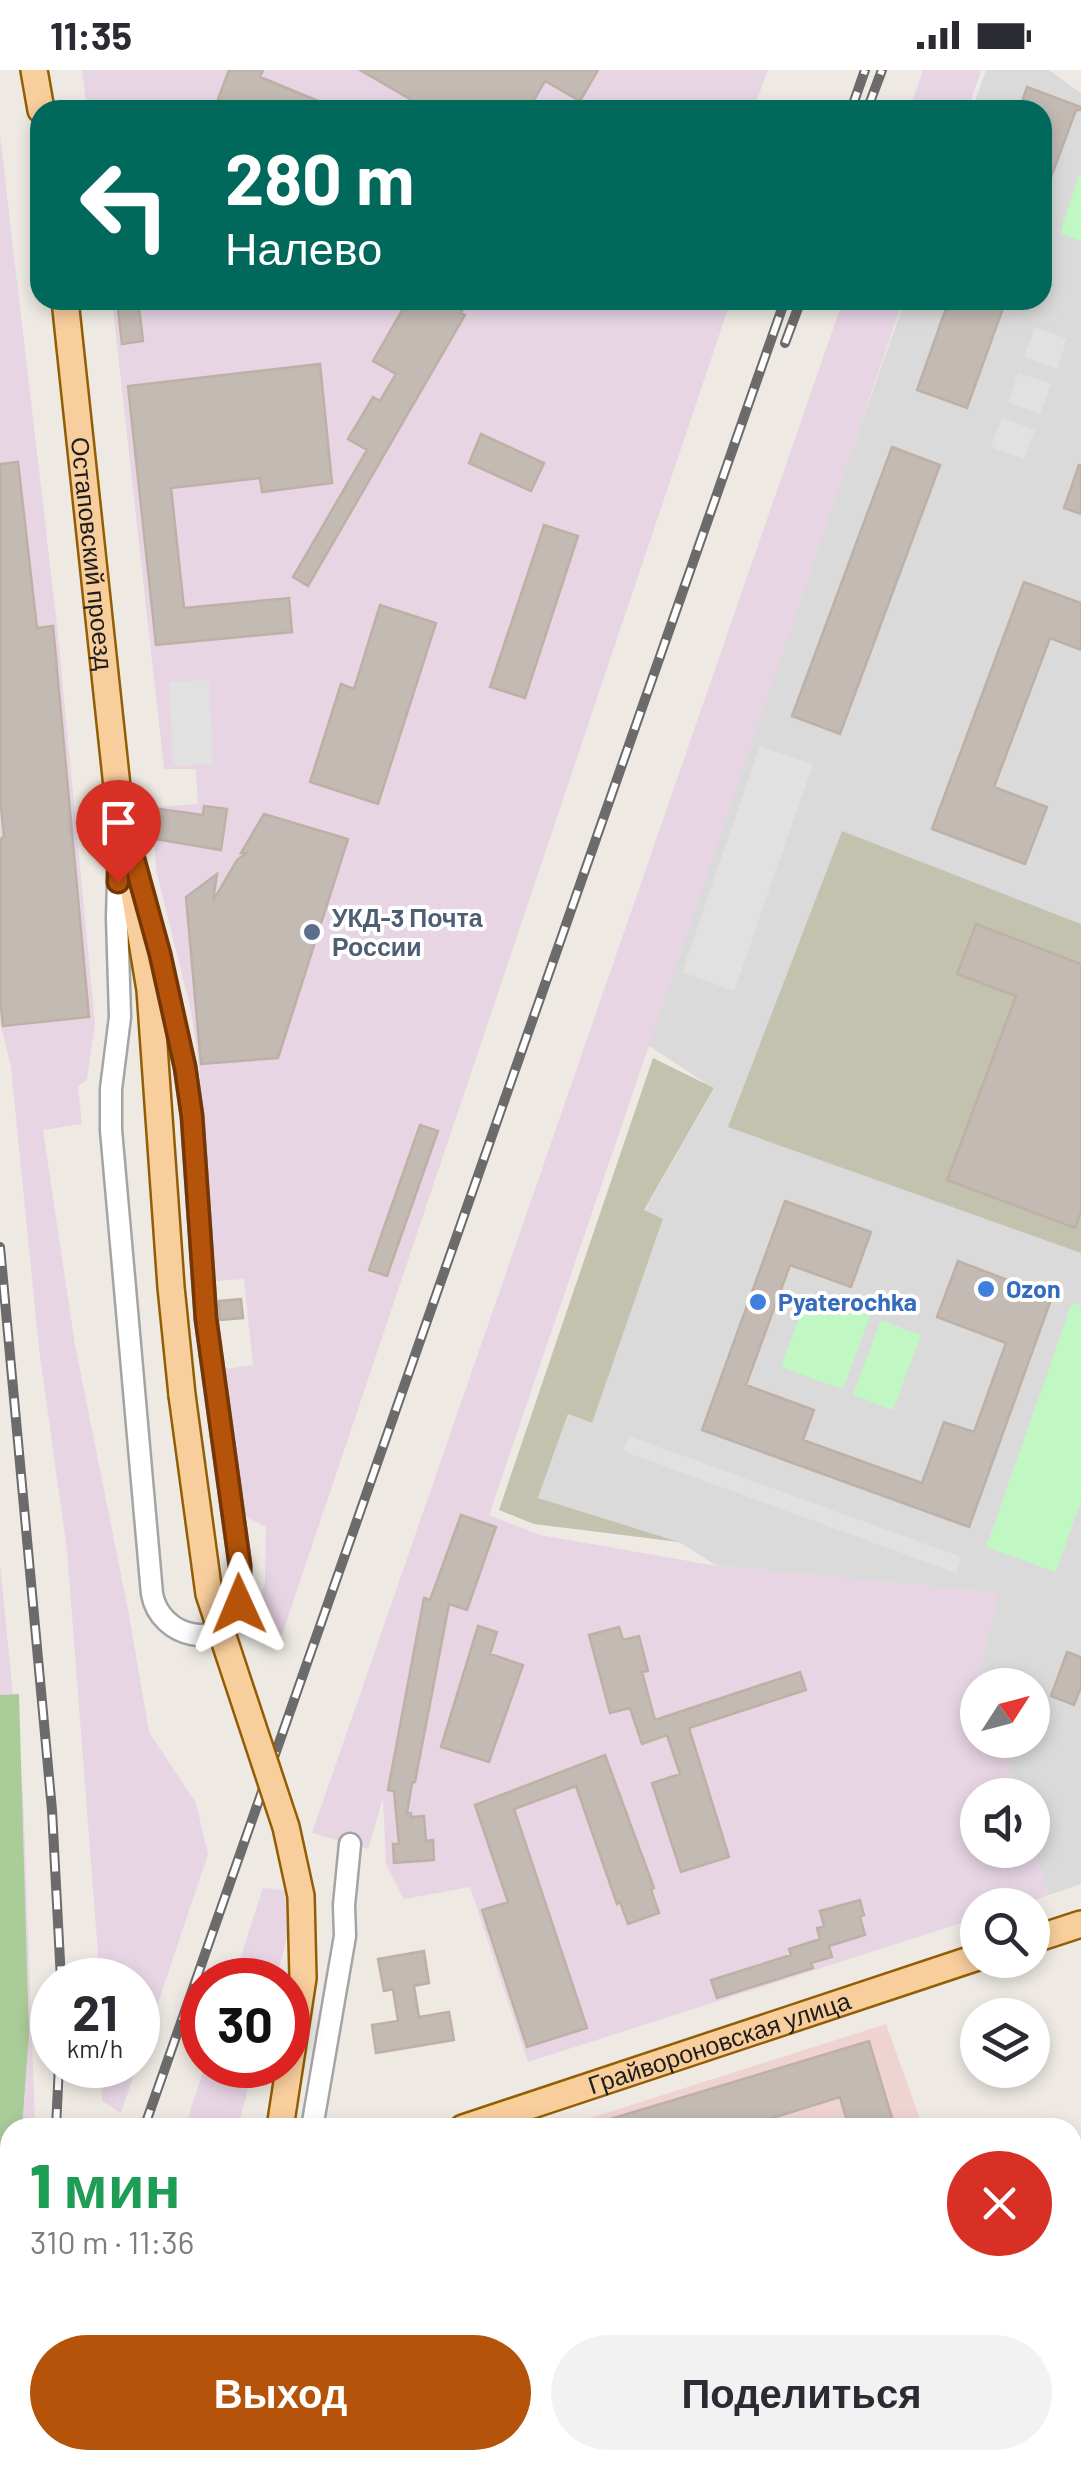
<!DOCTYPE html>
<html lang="ru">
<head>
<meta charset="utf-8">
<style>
	:root { --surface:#fff; --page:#f2f2f3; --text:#2b2b33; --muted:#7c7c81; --accent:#b45309 }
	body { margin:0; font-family:Barlow,sans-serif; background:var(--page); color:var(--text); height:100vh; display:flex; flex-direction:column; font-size:38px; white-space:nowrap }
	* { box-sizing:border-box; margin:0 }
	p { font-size:32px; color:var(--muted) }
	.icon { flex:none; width:55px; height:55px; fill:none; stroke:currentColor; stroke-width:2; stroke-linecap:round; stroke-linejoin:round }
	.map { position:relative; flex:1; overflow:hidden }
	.sheet { position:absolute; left:0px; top:2048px; width:1082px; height:352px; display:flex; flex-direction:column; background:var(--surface); border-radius:30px 30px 0 0; box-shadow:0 5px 15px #0003 }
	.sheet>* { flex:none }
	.hud { position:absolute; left:30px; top:30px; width:1022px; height:210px; border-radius:30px; box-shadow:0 5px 15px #0003; background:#00695c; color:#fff; overflow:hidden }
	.needle { width:65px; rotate:54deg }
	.tools { position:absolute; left:960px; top:1598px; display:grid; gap:20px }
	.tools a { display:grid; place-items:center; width:90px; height:90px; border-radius:50%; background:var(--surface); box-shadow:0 5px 15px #0003; font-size:50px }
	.speed { position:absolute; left:30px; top:1888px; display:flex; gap:20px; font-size:50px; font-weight:700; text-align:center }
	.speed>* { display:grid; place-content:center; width:130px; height:130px; border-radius:50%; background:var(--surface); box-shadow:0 5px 15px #0003; line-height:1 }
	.speed small { font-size:25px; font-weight:400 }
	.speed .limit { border:15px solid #d22; background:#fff; color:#111 }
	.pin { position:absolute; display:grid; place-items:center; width:85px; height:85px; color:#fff; margin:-102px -42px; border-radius:50% 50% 50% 0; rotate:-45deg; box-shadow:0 0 10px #0007 }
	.pin .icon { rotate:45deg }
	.me { position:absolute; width:110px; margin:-55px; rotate:359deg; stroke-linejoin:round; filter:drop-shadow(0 0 8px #0008) }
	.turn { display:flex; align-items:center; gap:35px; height:210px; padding:0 30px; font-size:45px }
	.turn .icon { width:130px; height:130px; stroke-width:2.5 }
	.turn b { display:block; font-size:70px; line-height:85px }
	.round { display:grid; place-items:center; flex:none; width:105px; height:105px; border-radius:52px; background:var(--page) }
	.headline { display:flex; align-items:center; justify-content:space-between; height:170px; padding:0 30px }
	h1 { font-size:60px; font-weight:800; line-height:75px; color:#1e9e55 }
	.primary-button { display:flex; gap:20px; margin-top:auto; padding:20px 30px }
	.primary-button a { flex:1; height:115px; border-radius:60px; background:var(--accent); color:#fff; font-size:40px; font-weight:800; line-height:115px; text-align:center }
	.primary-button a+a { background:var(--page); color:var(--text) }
	.status { display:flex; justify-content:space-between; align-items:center; height:70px; padding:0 50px; background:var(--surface); direction:ltr }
	.status svg { height:28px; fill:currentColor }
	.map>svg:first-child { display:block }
</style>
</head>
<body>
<div class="status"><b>11:35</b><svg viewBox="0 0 49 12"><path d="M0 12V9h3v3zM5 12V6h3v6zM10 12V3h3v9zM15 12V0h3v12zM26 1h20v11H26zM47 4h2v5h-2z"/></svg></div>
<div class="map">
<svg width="1081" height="2399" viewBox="0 0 1081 2399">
	<rect width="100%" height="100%" fill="#eeeae3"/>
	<path fill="#dbdada" d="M 986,0 L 1049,0 L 1081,23 L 1081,1814 L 1049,1825 L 1033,1775 L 1032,1725 L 1017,1725 L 1002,1670 L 1032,1670 L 1032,1615 L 987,1615 L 981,1592 L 998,1523 L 717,1496 L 679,1472 L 538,1429 L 568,1344 L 591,1353 L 663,1150 L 644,1141 L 714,1019 L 642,971 L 905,230 L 1042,230 L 1042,40 L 972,40 Z
		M 1081,2338 L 1081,2399 L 990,2399 L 1003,2390 L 1072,2390 L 1073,2343 Z"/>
	<path fill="#efd3d3" d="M 886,1954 L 923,2057 L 559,2058 Z"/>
	<path fill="#e7d5e4" d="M 82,0 L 768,0 L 756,32 L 766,40 L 87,40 Z
		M 923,0 L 981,0 L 968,40 L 909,40 Z
		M 0,65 L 57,555 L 95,954 L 87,1010 L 78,1016 L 82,1054 L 43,1060 L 75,1275 L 129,1545 L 149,1662 L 196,1733 L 208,1784 L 138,1993 L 138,1910 L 100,1910 L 67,1480 L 39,1279 L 11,997 L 0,953 Z
		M 112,230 L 731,230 L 281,1568 L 252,1555 L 265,1512 L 266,1457 L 242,1445 L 225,1299 L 253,1295 L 244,1209 L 216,1211 L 199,996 L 191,941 L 156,800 L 152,737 L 198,734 L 196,699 L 164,699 Z
		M 843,230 L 903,230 L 489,1445 L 540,1465 L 717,1496 L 999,1523 L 981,1592 L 987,1615 L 978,1615 L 978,1670 L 1002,1670 L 1017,1725 L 978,1725 L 978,1780 L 1032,1780 L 1033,1775 L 1049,1825 L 1019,1835 L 978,1835 L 977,1848 L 528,1992 L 470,1817 L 404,1829 L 386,1794 L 383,1728 L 368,1779 L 312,1763 Z
		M 0,1494 L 23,1725 L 35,2050 L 33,2057 L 10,2058 L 0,2183 Z
		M 263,1818 L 299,1822 L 276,1910 L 233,1910 Z
		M 101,1995 L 137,1995 L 121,2043 L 102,2031 Z
		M 205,1995 L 254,1995 L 238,2057 L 185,2057 Z"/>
	<path fill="#c2c2af" d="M 842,761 L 1081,854 L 1081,1183 L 728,1057 Z
		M 653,988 L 714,1018 L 644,1140 L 663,1149 L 592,1353 L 568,1344 L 538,1428 L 679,1472 L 534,1454 L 499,1440 Z"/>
	<path fill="#ac9" d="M 19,1624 L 29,1964 L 22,2057 L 10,2058 L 10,2188 L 0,2248 L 0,1625 Z"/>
	<path fill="#c1f7c3" d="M 1081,100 L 1081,171 L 1060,163 Z
		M 808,1223 L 870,1246 L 843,1319 L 781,1297 Z
		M 1072,1233 L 1081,1236 L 1081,1431 L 1056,1502 L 986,1477 Z
		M 881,1250 L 921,1265 L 893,1340 L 853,1325 Z"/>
	<path fill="#e1e1e1" d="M 1035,257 L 1067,269 L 1057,299 L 1024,287 Z
		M 1018,303 L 1051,314 L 1040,344 L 1008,332 Z
		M 1002,348 L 1035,360 L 1024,389 L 991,377 Z
		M 209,610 L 213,694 L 173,696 L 169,612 Z
		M 760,676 L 813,694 L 734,921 L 682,902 Z
		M 629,1366 L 961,1487 L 956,1503 L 623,1381 Z"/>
	<path fill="#c2bab3" stroke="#bfb0a6" stroke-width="2.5" d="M 229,0 L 263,0 L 260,7 L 340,40 L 245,40 L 218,29 Z
		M 360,0 L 598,0 L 580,31 L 545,11 L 528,40 L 429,40 Z
		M 1027,17 L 1081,37 L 1081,40 L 1076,40 L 1044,126 L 1042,40 L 1019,40 Z
		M 408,230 L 468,230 L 461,243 L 465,245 L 308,516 L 293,507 L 367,380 L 348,369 L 373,327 L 380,331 L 396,304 L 373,291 Z
		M 949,230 L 1006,230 L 967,338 L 917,320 Z
		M 139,237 L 143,271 L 122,274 L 118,239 Z
		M 320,294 L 332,413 L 262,422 L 260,408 L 171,418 L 184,538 L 289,528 L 292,562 L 156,575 L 128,316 Z
		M 481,364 L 544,393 L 531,421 L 469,393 Z
		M 892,377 L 940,395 L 840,664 L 792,646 Z
		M 18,392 L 37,558 L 53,556 L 89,947 L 3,956 L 0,928 L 0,770 L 4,766 L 0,728 L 0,394 Z
		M 1079,395 L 1081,396 L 1081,444 L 1064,438 Z
		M 544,455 L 578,466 L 525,628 L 490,617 Z
		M 1024,512 L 1081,533 L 1081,580 L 1050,568 L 994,717 L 1047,737 L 1025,794 L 932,759 Z
		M 380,535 L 436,553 L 378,734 L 310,712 L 341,614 L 354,619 Z
		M 204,736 L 227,739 L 221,780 L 155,769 L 159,739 L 203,745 Z
		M 264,744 L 348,769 L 278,988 L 201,994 L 186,827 L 217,804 L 213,831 L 237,790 L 246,783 L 241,783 Z
		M 976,854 L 1081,894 L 1081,1142 L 1075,1158 L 947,1110 L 1016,926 L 957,904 Z
		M 420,1055 L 438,1061 L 387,1206 L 369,1200 Z
		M 785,1131 L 871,1162 L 851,1217 L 790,1195 L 746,1315 L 814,1340 L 803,1370 L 922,1413 L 944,1352 L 974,1362 L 1006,1273 L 937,1247 L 958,1191 L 1052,1227 L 969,1457 L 702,1360 Z
		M 241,1229 L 243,1248 L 220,1250 L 219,1231 Z
		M 461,1445 L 496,1457 L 467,1540 L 449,1534 L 415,1712 L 412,1713 L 407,1743 L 411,1743 L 411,1747 L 424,1746 L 426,1771 L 433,1770 L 434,1790 L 394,1793 L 393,1774 L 399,1774 L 394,1721 L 388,1720 L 424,1528 L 430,1530 Z
		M 478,1556 L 497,1562 L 490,1584 L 523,1595 L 489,1692 L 441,1677 Z
		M 619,1557 L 623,1570 L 639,1566 L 648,1601 L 642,1602 L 655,1650 L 800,1602 L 806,1620 L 689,1658 L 729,1787 L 681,1802 L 652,1713 L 680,1704 L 667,1665 L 642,1674 L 630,1638 L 610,1643 L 589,1565 Z
		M 1067,1582 L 1081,1587 L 1081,1617 L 1074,1635 L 1051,1626 Z
		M 605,1685 L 654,1818 L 651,1820 L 659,1843 L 628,1854 L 620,1832 L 617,1834 L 576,1716 L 514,1739 L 587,1958 L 527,1977 L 482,1840 L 508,1832 L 475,1735 Z
		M 860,1830 L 864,1845 L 860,1847 L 865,1865 L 829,1876 L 832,1887 L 811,1893 L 813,1898 L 717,1928 L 711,1910 L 791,1885 L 789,1879 L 820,1869 L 817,1858 L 824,1856 L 820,1841 Z
		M 424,1881 L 429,1913 L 414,1916 L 419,1947 L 449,1942 L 454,1970 L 376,1983 L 372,1955 L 398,1951 L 393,1919 L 384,1921 L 378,1889 Z
		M 869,1971 L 895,2058 L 849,2058 L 840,2027 L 740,2058 L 594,2058 L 594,2054 Z"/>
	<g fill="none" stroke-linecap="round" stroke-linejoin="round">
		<defs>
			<path id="minor" d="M 119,776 L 117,848 L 120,947 L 111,1019 L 111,1060 L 152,1524 C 160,1568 222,1583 238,1536 C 243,1524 240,1509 240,1496 L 206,1249 L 192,1047 L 185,997 L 144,826
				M 312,2058 L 345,1866 L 344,1835 L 350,1774"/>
			<g id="major">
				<path d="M 34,0 L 41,40"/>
				<path id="s1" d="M 65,230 L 118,726 L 150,920 L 171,1217 L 182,1325"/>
				<path d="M 1032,1870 L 1081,1854"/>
				<path id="s2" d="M 463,2058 L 978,1887"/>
				<path d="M 1072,2182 L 1081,2178"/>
				<path d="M 1072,2210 L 1081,2205"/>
				<path d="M 1072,2257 L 1081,2252"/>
				<path d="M 1072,2295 L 1081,2289"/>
				<path d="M 183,2399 L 185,2390"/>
				<path d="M 216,2399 L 217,2390"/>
				<path d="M 247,2399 L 249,2390"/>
				<path d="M 679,2399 L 696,2390"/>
				<path d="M 760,2399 L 776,2390"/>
				<path d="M 841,2399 L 856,2390"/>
				<path d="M 926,2399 L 938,2390"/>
			</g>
		</defs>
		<use href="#minor" stroke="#a4a4a4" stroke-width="25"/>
		<use href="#major" stroke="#925e04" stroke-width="30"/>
		<use href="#minor" stroke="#fff" stroke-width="20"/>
		<use href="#major" stroke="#f9ce9d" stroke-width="25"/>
		<defs>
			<path id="rail" d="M 851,40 L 865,0
				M 867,40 L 882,0
				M 785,273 L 801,230
				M 0,1177 L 52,1740 L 61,1910
				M 56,2058 L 59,1995
				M 144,2058 L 785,230
				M 0,2378 L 10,2337
				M 18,2399 L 21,2390
				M 35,2399 L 38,2390"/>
		</defs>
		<use href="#rail" stroke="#6b6b6b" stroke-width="10"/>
		<use href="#rail" stroke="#fff" stroke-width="6" stroke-dasharray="19" stroke-linecap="butt"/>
		<defs>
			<path id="major-bridge" d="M 182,1325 L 209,1524 L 286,1757 L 301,1826 L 303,1908 L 280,2058"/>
		</defs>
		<use href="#major-bridge" stroke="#925e04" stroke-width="30" stroke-linecap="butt"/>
		<use href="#major-bridge" stroke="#f9ce9d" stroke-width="25"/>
	</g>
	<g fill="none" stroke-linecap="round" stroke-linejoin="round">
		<defs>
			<path id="route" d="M 118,812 L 120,738 L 160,884 L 185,997 L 192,1046 L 206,1249 L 240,1496 L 239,1534"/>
		</defs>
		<use href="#route" stroke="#753606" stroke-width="25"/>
		<use href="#route" stroke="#b45309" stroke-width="18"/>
	</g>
	<circle fill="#5c6f8a" stroke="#fff" stroke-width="4" cx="312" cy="862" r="10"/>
	<g fill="#3f7fe0" stroke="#fff" stroke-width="4">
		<circle cx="986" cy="1219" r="10"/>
		<circle cx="758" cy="1232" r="10"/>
	</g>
	<g text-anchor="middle" stroke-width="8" stroke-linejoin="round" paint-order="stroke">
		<g font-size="25" fill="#1d1d1d" stroke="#fff">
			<text dy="9" stroke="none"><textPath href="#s1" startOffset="255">Остаповский проезд</textPath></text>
			<text dy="9" stroke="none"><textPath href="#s2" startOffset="270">Грайвороновская улица</textPath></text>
		</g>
		<g font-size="25" font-weight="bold" fill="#4e5e75" stroke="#fff" text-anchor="start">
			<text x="332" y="857">УКД-3 Почта<tspan x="332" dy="29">России</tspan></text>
		</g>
		<g font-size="25" font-weight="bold" fill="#366cbe" stroke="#fff" text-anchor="start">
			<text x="1006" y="1228">Ozon</text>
			<text x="778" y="1241">Pyaterochka</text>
		</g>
	</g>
</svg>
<div class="tools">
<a><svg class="needle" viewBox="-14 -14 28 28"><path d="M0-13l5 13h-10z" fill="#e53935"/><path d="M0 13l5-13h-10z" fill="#7c7c81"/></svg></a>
<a><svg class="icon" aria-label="sound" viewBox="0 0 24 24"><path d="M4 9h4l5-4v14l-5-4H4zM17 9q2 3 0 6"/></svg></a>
<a><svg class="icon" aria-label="search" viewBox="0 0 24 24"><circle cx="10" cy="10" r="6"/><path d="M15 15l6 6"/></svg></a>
<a><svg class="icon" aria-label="layers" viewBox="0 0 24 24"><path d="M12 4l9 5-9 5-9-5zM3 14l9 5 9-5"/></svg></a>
</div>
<div class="speed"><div>21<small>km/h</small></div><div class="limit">30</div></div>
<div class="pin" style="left:118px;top:812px;background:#d93025"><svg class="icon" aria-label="arrive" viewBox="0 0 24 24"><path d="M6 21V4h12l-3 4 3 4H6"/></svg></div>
<svg class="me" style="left:239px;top:1534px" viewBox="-20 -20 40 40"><path d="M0-17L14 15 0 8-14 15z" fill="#b45309" stroke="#fff" stroke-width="4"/></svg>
<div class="hud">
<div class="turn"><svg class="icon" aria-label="left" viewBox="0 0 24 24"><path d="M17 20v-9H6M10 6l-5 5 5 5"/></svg><div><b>280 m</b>Налево</div></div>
</div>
<section class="sheet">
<div class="headline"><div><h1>1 мин</h1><p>310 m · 11:36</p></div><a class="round" style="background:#d93025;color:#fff"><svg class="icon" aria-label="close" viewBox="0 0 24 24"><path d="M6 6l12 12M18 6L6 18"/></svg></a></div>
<div class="primary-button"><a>Выход</a><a>Поделиться</a></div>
</section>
</div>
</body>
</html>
